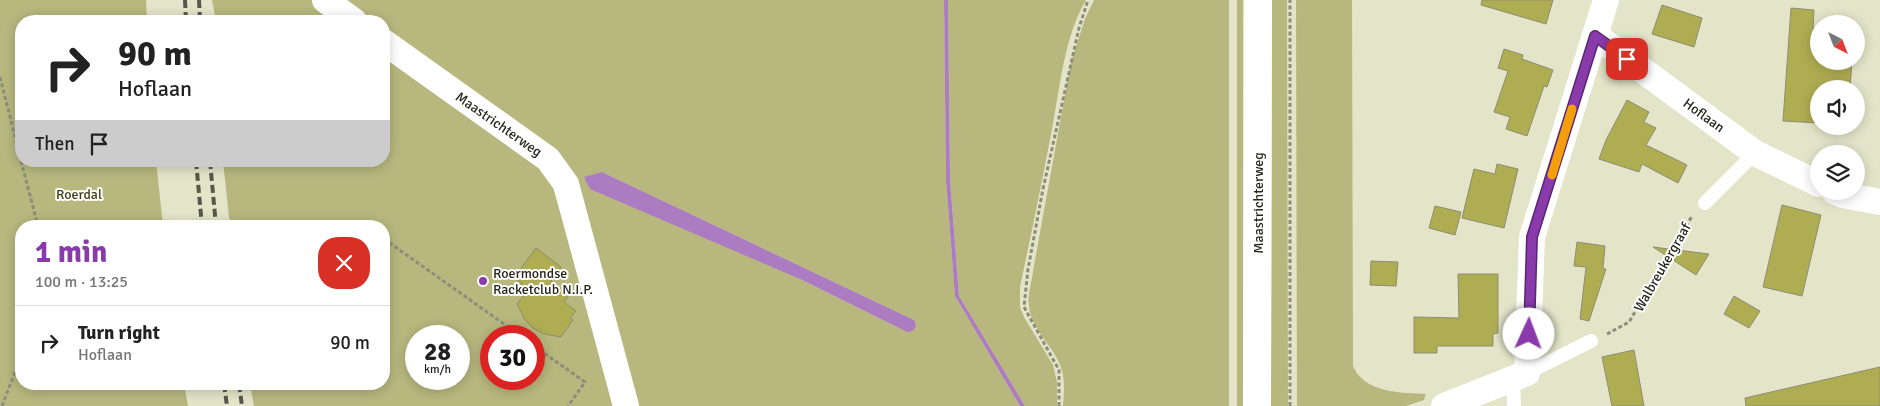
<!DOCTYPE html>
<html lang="en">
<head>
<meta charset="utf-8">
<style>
	:root { --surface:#fff; --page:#f2f2f2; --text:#222; --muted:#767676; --line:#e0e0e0; --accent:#8a3bab }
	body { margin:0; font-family:Signika,sans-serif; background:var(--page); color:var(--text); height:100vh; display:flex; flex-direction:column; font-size:19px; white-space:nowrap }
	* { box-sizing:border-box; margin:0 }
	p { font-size:16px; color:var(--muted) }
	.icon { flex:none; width:28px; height:28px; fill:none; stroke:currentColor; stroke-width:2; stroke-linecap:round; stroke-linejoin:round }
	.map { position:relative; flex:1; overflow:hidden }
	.side { position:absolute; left:15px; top:220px; width:375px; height:170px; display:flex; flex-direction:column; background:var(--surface); border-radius:20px; box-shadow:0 2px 12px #0003 }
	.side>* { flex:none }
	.hud { position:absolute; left:15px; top:15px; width:375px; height:152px; border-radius:20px; box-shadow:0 2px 12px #0003; background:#fff; color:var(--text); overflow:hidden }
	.needle { width:32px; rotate:138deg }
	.controls { position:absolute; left:1810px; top:15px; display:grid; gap:10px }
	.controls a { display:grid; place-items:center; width:55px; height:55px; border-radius:50%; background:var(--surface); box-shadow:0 2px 12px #0003; font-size:25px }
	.speed { position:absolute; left:405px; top:325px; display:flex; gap:10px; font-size:25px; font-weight:700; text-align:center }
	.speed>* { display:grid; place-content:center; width:65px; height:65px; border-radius:50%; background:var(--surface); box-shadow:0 2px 12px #0003; line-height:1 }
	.speed small { font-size:12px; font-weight:400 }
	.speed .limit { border:8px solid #d22; background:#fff; color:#111 }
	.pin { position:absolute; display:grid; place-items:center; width:42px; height:42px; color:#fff; margin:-21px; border-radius:10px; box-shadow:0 2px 8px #0006 }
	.me { position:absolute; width:55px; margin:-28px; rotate:2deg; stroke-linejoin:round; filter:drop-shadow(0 0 4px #0008) }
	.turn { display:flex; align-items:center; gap:18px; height:105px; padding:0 20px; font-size:22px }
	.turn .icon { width:65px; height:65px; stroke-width:2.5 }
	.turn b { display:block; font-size:35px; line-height:42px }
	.then { display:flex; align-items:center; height:48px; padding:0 20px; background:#0003; gap:10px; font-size:19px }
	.round { display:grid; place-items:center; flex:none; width:52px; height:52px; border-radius:20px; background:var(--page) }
	.summary { display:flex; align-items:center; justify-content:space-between; height:85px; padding:0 20px }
	h1 { font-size:30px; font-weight:700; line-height:38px; color:var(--accent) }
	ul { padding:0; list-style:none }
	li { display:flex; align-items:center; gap:15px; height:75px; padding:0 20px; border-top:1px solid var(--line) }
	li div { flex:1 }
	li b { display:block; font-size:19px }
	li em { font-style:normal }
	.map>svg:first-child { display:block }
</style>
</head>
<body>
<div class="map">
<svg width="1880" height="406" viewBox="0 0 1880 406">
	<rect width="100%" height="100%" fill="#e3e4c8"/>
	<path fill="#b7b77e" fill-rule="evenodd" d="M 0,0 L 146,0 L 147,21 L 21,21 L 21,161 L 156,161 L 163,226 L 21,226 L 21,384 L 184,384 L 188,406 L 0,406 Z
		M 212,0 L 316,0 L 346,21 L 216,21 Z
		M 334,0 L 944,0 L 946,180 L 955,296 L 1020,406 L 633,406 L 566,178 L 384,36 L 384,21 L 364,21 ZM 602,172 L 914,320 L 907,332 L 800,279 Z
		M 948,0 L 1086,0 C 1064,37 1060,88 1052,129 C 1042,182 1031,235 1020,287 L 1020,307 L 1024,317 L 1053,365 L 1057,382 L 1057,406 L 1025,406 L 959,296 L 950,179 Z
		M 1094,0 L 1229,0 L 1229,406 L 1063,406 C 1064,395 1065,382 1062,371 C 1056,347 1031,331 1029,306 C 1027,295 1032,282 1033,271 L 1071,62 L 1085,19 Z
		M 1237,0 L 1243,0 L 1243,406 L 1237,406 Z
		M 1272,0 L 1287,0 L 1288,406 L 1271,406 Z
		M 1296,0 L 1352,0 L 1353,366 C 1364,393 1402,393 1426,394 L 1424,400 L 1406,406 L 1297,406 Z
		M 384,49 L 535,161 L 552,184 L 617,406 L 254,406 L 250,384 L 384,384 L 384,226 L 232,226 L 229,217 L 223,161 L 384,161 ZM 416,336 L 459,336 L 459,379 L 416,379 ZM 491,336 L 534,336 L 534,379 L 491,379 Z"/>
	<path fill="#ac7cc2" d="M 944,0 L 948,0 L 950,179 L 959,296 L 1025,406 L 1020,406 L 955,296 L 946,180 Z
		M 602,172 L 914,320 C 918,327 914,332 907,332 L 800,279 L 590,189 L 584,177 Z"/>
	<path fill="#afad52" stroke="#8d8d73" d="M 1482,0 L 1553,0 L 1546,24 L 1481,5 Z
		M 1662,5 L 1702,18 L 1694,47 L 1652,34 Z
		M 1791,8 L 1814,10 L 1813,28 L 1819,28 L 1819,61 L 1852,61 L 1850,89 L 1819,89 L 1819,123 L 1783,121 Z
		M 1504,49 L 1523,55 L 1522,59 L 1553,70 L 1547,87 L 1544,86 L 1527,136 L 1506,129 L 1510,117 L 1494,112 L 1508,71 L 1498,68 Z
		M 1627,100 L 1649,112 L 1644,122 L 1656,128 L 1646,145 L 1687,165 L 1678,183 L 1642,164 L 1639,172 L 1599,159 L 1606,140 Z
		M 1497,164 L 1518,169 L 1504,228 L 1462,218 L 1474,169 L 1495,174 Z
		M 1782,205 L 1821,215 L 1802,296 L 1763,287 Z
		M 1435,206 L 1461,212 L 1455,235 L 1429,228 Z
		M 1577,242 L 1605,246 L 1603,269 L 1606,269 L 1589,321 L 1580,319 L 1586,267 L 1574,266 Z
		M 1653,247 L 1709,254 L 1696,275 Z
		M 536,248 L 561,267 L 551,281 L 569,295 L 564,302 L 576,311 L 570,318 L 573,320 L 561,337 L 544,334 L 533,328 L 525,320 L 517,304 L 524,295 L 517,290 L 522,283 L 514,278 Z
		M 1371,261 L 1398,262 L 1396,286 L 1370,285 Z
		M 1458,274 L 1498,274 L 1498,333 L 1493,334 L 1493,346 L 1437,346 L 1437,353 L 1414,353 L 1414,317 L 1459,318 Z
		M 1734,296 L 1760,311 L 1749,328 L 1724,314 Z
		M 1634,350 L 1644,406 L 1612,406 L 1602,357 Z
		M 1880,367 L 1880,406 L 1746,406 L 1745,398 Z"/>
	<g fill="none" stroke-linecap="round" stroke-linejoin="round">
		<path stroke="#8d8e7a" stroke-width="3" stroke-dasharray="4 2.5" stroke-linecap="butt" d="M 0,77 L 21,160
			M 21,161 L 38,226
			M 384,239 L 521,336
			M 1607,334 L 1629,322 L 1692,216
			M 534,346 L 585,382 L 568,406
			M 2,406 L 21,356
			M 1059,406 L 1059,370 L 1024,307 L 1028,269 L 1043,189 L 1079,28 L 1088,0
			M 1290,406 L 1290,0"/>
		<path stroke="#fff" stroke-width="14" d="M 1705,203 L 1755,153
			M 1527,373 L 1591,341
			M 1513,378 L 1514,406"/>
		<path stroke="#fff" stroke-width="26" d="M 325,0 L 354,21
			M 1595,35 L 1755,153 L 1819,184
			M 384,42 L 548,159 L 566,184 L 626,406
			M 1834,191 L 1843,195 L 1880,202
			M 1444,406 L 1527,373 L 1532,237 L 1606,0"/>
		<path stroke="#fff" stroke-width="28" d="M 1257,406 L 1258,0"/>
		<path stroke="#58584a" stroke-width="4" stroke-dasharray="8 4" stroke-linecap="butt" d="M 185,0 L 186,21
			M 199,0 L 200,21
			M 196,161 L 202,226
			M 210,161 L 216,226
			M 224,384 L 227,406
			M 239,384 L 242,406"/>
	</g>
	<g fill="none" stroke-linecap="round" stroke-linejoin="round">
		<defs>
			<path id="route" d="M 1529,334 L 1532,237 L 1595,36 L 1627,59"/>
		</defs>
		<use href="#route" stroke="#5a266f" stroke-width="12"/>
		<use href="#route" stroke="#8a3bab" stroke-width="9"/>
		<path stroke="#f59e0b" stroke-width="9" d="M 1552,175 L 1572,109"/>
	</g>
	<circle fill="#8a3bab" stroke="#fff" stroke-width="2" cx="483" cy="281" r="5"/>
	<g text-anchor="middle" stroke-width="4" stroke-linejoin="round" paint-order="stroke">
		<g font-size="14" fill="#26261c" stroke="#fff">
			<text transform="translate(1704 115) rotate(36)" y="5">Hoflaan</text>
			<text transform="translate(499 124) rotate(35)" y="5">Maastrichterweg</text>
			<text transform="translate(1258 203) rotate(-90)" y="5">Maastrichterweg</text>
			<text transform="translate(1662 267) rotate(-60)" y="5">Walbreukergraaf</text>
		</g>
		<g font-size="14" fill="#3e3d16" stroke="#fff">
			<text x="79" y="199">Roerdal</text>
		</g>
		<g font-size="14" fill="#26261c" stroke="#fff" text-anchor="start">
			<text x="493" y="278">Roermondse<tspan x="493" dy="16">Racketclub N.I.P.</tspan></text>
		</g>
	</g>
</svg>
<div class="controls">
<a><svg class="needle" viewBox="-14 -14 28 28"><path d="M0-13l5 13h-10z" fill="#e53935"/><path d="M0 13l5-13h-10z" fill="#767676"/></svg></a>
<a><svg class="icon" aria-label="sound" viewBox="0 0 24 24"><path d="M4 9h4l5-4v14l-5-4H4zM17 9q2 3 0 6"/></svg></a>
<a><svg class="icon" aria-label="layers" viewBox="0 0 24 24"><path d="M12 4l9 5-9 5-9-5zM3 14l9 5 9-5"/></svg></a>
</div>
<div class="speed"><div>28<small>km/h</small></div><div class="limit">30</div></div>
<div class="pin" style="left:1627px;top:59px;background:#d93025"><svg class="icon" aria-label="arrive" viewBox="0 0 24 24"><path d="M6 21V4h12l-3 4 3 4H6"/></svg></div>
<svg class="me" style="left:1529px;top:334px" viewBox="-20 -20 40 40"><circle r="19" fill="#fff"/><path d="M0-13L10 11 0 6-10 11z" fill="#8a3bab"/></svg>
<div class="hud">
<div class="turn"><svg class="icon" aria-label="right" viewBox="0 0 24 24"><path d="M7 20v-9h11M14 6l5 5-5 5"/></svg><div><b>90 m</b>Hoflaan</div></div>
<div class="then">Then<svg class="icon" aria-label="arrive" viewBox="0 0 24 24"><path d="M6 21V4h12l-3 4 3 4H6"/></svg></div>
</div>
<section class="side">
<div class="summary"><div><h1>1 min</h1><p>100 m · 13:25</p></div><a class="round" style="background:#d93025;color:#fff"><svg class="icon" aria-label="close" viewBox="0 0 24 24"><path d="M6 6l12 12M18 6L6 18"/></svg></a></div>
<ul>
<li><svg class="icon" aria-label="right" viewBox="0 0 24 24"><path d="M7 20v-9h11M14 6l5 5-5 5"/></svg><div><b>Turn right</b><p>Hoflaan</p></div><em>90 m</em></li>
</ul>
</section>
</div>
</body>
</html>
